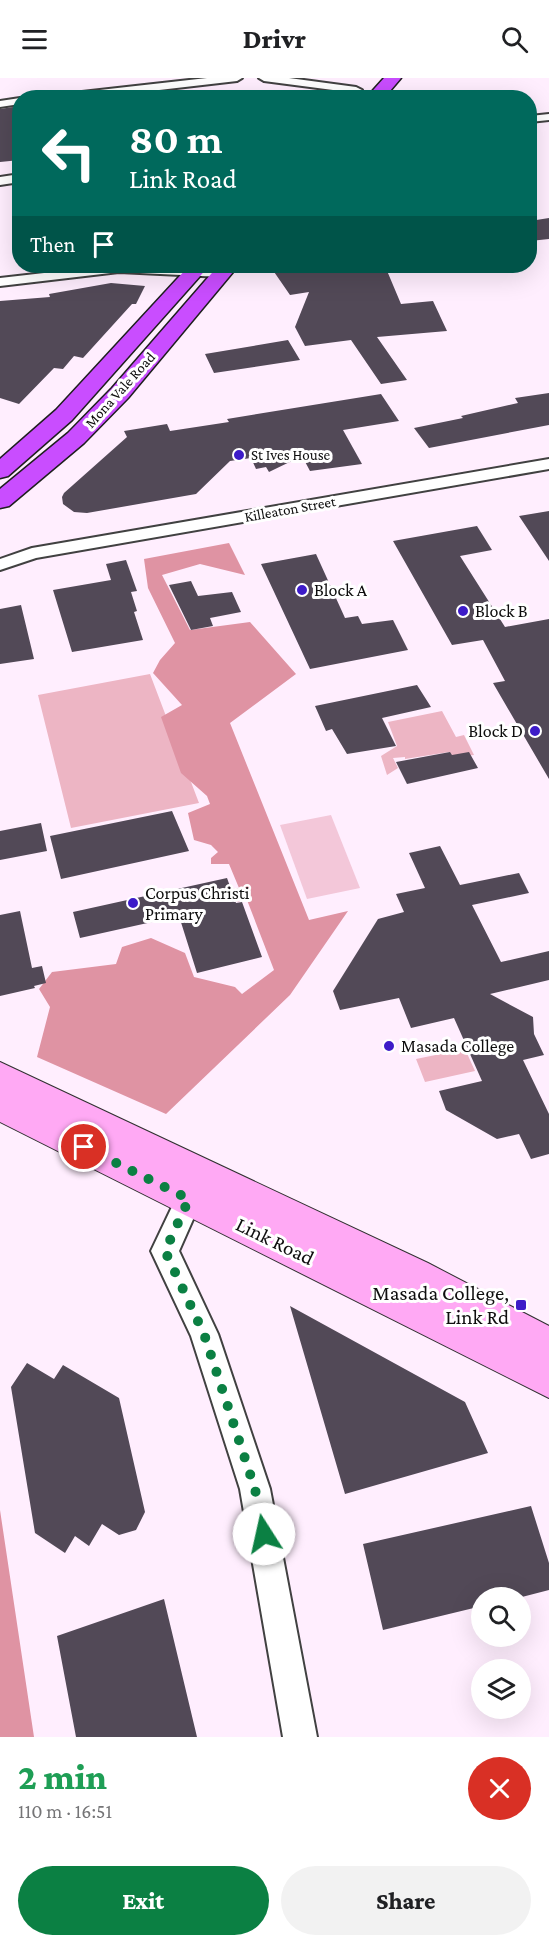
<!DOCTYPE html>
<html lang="en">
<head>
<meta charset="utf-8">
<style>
	:root { --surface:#fff; --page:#f2f2f2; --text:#202124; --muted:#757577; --accent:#0b8043 }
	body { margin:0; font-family:"Crimson Pro",serif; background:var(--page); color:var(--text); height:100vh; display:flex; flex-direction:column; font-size:22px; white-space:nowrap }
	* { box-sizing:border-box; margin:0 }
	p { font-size:20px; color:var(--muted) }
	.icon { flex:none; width:33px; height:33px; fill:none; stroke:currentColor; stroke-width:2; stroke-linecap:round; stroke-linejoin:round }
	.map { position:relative; height:1659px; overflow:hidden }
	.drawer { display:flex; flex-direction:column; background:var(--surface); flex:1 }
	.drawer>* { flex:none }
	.guide { position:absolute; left:12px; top:12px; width:525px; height:183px; border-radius:24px; box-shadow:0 6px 24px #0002; background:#00695c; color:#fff; overflow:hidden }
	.controls { position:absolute; left:471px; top:1509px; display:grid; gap:12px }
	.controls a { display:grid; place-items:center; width:60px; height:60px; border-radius:50%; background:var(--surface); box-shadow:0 6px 24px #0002; font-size:30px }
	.pin { position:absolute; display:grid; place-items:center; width:51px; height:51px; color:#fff; margin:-26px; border:3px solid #fff; border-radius:50%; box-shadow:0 2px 6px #0007 }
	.me { position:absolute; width:66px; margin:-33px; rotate:350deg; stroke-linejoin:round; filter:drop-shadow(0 0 4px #0008) }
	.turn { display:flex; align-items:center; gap:21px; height:126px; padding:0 18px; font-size:27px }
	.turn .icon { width:78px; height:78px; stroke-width:2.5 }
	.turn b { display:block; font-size:42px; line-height:51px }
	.then { display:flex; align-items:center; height:57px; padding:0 18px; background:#0003; gap:12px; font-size:22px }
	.round { display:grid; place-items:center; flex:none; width:63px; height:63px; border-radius:32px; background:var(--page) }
	.head { display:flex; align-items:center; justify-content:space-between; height:102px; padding:0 18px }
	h1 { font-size:36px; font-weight:800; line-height:45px; color:#1e9e55 }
	.action { display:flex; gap:12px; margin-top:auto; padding:12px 18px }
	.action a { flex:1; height:69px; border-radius:36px; background:var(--accent); color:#fff; font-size:24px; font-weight:800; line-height:69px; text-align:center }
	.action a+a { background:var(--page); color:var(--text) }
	header { display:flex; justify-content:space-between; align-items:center; height:78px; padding:0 18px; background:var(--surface); font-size:27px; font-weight:800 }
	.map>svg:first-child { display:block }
</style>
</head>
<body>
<header><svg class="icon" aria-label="menu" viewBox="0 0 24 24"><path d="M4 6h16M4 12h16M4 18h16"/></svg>Drivr<svg class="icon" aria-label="search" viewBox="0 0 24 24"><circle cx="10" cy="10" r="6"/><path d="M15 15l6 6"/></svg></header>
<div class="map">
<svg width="549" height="1659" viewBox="0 0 549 1659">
	<rect width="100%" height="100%" fill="#ffeefe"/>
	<path fill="#edb5c4" d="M 150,596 L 199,725 L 71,750 L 38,617 Z
		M 442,633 L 456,659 L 464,657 L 474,677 L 454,679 L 449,674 L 405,681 L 405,679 L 393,680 L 398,690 L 387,697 L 381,678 L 397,668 L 388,644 Z
		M 465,971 L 475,993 L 425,1004 L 416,981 Z"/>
	<path fill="#df93a3" d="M 229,465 L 245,497 L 200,486 L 162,497 L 190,552 L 250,544 L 296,596 L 230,645 L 309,842 L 348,833 L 290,917 L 166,1036 L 37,979 L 50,929 L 39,911 L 52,894 L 116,886 L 122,869 L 151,860 L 185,875 L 194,899 L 235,909 L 242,916 L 274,892 L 247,822 L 228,825 L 224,812 L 239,810 L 229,786 L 211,786 L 211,780 L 218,774 L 211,767 L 194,762 L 188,735 L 210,726 L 207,718 L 181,695 L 161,639 L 182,627 L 153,595 L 160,582 L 175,565 L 148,510 L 144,481 Z
		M 0,1432 L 34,1659 L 0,1659 Z"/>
	<path fill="#f3c7d9" d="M 331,737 L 360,810 L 307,821 L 280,747 Z"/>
	<path fill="#524957" d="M 13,29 L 20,44 L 20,82 L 0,84 L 0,31 Z
		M 549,140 L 549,161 L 530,163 L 530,143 Z
		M 270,188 L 385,188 L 401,226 L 433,223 L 447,253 L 377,259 L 407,302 L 381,306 L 351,262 L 305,268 L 295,249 L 309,214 L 290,217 Z
		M 111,205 L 145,208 L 136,226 L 132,226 L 83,280 L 74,278 L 63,291 L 54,290 L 19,326 L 0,320 L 0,223 L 50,219 L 49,216 Z
		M 288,262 L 300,282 L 214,295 L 205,276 Z
		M 549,315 L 549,347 L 429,370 L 414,350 L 463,340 L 461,338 L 518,325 L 515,320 Z
		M 381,316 L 399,343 L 343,352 L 362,386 L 310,393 L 302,378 L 269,394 L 266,389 L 256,391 L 251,380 L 230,383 L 196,416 L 87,435 L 74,434 L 63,426 L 62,419 L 64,415 L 127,359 L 124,353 L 167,346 L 170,353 L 229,344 L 227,341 Z
		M 549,433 L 549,483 L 519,438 Z
		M 477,448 L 492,472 L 460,478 L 505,549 L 549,541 L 549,701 L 493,605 L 505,603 L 483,562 L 452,567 L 393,463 Z
		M 316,476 L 345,540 L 358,538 L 362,546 L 393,542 L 408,572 L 310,591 L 261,486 Z
		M 126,482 L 137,513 L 131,514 L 137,533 L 134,534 L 143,562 L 72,574 L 53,512 L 111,502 L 106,486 Z
		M 191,503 L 198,518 L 232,514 L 241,534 L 210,540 L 213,548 L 191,552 L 169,507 Z
		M 21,527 L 34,581 L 0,586 L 0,531 Z
		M 417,607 L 431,629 L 382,640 L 396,668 L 347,676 L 332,651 L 326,653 L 315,628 Z
		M 450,674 L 452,677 L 469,674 L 478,690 L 407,706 L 396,684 Z
		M 172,733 L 189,773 L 61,801 L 50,758 Z
		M 41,745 L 47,773 L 0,782 L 0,753 Z
		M 440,768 L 460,807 L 519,795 L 529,815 L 472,827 L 501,884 L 549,873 L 549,902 L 490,916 L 533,939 L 534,956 L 544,977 L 523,982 L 549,1036 L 549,1076 L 531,1081 L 519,1056 L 497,1061 L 446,1032 L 439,1013 L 482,1003 L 454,940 L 411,950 L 399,920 L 340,932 L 333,913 L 378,841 L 404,834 L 396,816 L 425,810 L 409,775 Z
		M 227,800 L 236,825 L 242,824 L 262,879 L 197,895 L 179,838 L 80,860 L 73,834 Z
		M 20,833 L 32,890 L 42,888 L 46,905 L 34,908 L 35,910 L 0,918 L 0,837 Z
		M 290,1228 L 465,1324 L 488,1375 L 345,1416 Z
		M 27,1285 L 54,1301 L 63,1287 L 119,1320 L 145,1434 L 136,1452 L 119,1457 L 102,1446 L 89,1468 L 75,1458 L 65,1475 L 35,1455 L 11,1309 Z
		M 531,1428 L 549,1485 L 549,1512 L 518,1520 L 482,1520 L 482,1528 L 383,1552 L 363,1466 Z
		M 164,1521 L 197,1659 L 76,1659 L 57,1558 Z"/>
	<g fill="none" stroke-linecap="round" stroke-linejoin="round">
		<defs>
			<path id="street" d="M 207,0 L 242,0 L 237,3 L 90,20 L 50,20 L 55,17 Z
				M 259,0 L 289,0 L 356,9 L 362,12 L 356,15 L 264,3 Z
				M 20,20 L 20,26 L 0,29 L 0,23 Z
				M 549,36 L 549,42 L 530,44 L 530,38 Z
				M 20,96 L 20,104 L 0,107 L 0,99 Z
				M 106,188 L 222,191 L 229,195 L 222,199 L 119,194 L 0,208 L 0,200 Z
				M 549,381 L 549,391 L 36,480 L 0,492 L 0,481 L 32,470 Z
				M 189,1109 L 198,1112 L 202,1121 L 179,1173 L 218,1256 L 270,1411 L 317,1659 L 283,1659 L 240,1411 L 191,1258 L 151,1173 L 180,1112 Z"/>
			<path id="secondary" d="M 0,984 L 428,1185 L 549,1248 L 549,1320 L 0,1044 Z"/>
			<path id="highway" d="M 384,0 L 401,0 L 384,20 L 366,20 Z
				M 189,188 L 209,188 L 72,342 L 8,398 L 0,400 L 0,381 L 56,332 Z
				M 218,188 L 238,188 L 128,320 L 84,365 L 9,428 L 0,430 L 0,411 L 68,355 L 112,310 Z"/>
		</defs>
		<use href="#street" stroke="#414141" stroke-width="4"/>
		<use href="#secondary" stroke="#303030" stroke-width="2"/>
		<use href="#highway" stroke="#1f1f1f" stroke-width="3"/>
		<use href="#street" fill="#fff" fill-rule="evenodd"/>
		<use href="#secondary" fill="#ffa9f4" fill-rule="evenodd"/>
		<use href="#highway" fill="#c94dff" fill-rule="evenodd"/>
	</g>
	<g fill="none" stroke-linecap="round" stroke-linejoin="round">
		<path stroke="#0b8043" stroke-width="10" stroke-dasharray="0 18" d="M 84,1069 L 189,1121 L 165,1173 L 204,1256 L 255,1411 L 264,1456"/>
	</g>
	<g fill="#3d1bc8" stroke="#fff" stroke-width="2">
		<circle cx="239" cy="377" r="6"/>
		<circle cx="302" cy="512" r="6"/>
		<circle cx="463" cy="533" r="6"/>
		<circle cx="535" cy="653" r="6"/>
		<circle cx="133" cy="825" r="6"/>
		<circle cx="389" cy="968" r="6"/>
		<rect x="515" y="1221" width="12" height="12" rx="3"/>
	</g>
	<g text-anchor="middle" stroke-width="6" stroke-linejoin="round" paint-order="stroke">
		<g font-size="15" fill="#0e0e0e" stroke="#fff">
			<text transform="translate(120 312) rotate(-48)" y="5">Mona Vale Road</text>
			<text transform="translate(290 431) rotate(-10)" y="5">Killeaton Street</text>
		</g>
		<g font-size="15" fill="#0e0e0e" stroke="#fff" text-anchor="start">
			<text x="251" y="382">St Ives House</text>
		</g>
		<g font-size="18" fill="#0e0e0e" stroke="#fff" text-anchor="start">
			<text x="314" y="518">Block A</text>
			<text x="475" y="539">Block B</text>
			<text x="523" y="659" text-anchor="end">Block D</text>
			<text x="145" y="821">Corpus Christi<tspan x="145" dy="21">Primary</tspan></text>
			<text x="401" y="974">Masada College</text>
		</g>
		<g font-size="21" fill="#0e0e0e" stroke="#fff">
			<text transform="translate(275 1163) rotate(26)" y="7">Link Road</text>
		</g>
		<g font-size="21" fill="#0e0e0e" stroke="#fff" text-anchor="end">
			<text x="509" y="1222">Masada College,<tspan x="509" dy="24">Link Rd</tspan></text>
		</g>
	</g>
</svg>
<div class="controls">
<a><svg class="icon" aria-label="search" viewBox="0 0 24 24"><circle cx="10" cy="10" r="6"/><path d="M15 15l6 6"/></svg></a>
<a><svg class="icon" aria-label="layers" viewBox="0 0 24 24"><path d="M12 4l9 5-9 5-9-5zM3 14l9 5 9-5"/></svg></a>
</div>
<div class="pin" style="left:84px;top:1069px;background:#d93025"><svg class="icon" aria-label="arrive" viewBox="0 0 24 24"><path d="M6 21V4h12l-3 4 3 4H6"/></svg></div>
<svg class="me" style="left:264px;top:1456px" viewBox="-20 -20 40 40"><circle r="19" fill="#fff"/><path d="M0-13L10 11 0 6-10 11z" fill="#0b8043"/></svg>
<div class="guide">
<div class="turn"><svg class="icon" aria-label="left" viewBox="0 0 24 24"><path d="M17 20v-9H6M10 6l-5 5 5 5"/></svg><div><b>80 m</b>Link Road</div></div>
<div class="then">Then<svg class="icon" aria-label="arrive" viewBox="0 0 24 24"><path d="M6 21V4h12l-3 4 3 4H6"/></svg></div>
</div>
</div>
<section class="drawer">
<div class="head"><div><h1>2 min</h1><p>110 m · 16:51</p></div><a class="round" style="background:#d93025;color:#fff"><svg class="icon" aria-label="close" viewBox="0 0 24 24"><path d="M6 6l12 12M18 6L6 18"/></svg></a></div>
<div class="action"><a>Exit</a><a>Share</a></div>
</section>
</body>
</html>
